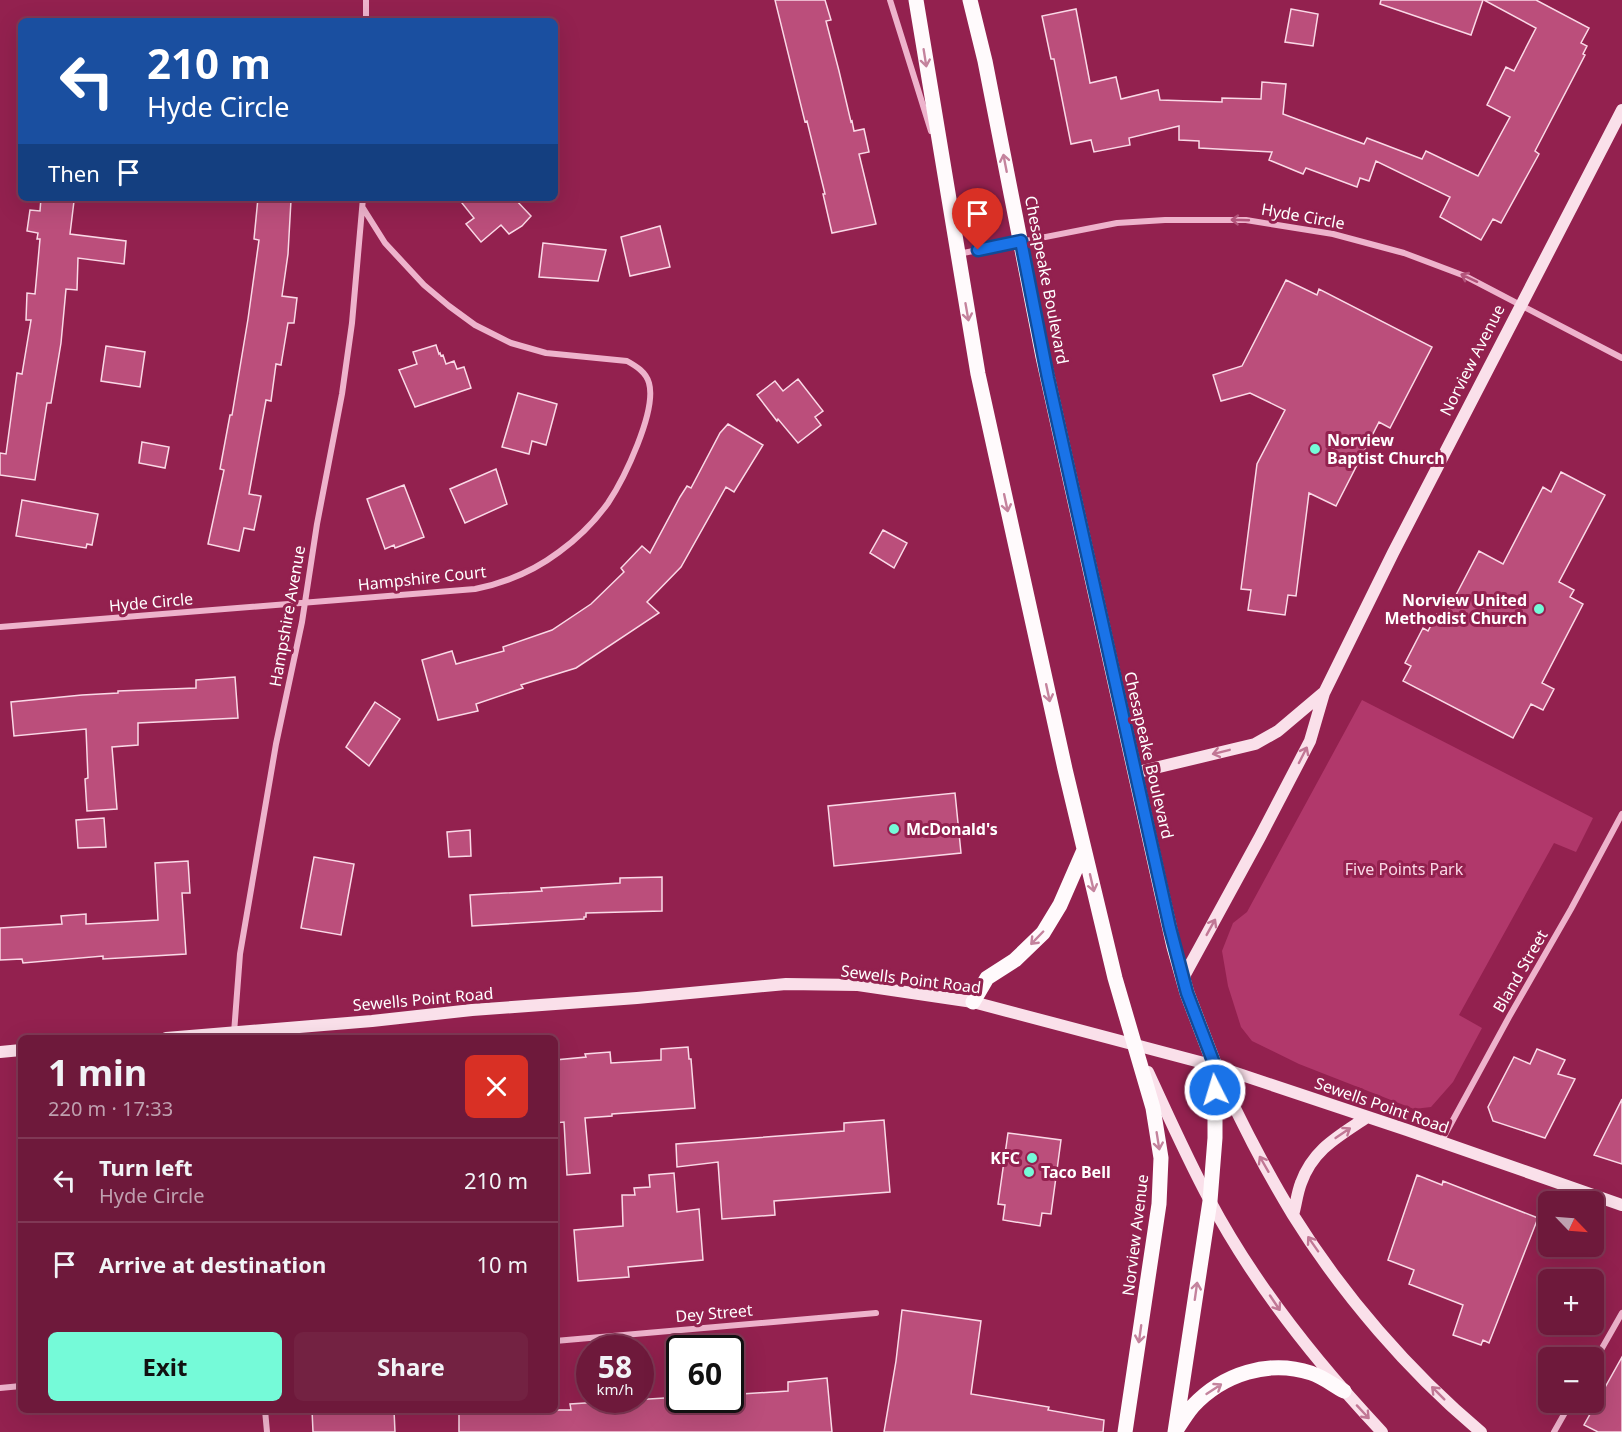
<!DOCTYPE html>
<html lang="en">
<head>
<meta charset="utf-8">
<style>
	:root { --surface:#6e193b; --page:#732242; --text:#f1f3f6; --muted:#bfa0af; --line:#803855; --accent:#75fad8 }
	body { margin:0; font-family:"Noto Sans",sans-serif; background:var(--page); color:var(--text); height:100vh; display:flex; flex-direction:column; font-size:22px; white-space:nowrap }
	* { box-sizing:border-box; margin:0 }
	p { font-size:20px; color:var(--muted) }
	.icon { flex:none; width:33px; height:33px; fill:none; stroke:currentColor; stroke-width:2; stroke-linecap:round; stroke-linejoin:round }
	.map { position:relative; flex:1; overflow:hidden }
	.panel { position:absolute; left:18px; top:1035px; width:540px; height:378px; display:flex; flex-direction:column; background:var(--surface); border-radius:9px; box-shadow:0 6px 24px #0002,0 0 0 2px var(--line) }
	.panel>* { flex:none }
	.hud { position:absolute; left:18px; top:18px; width:540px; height:183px; border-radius:9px; box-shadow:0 6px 24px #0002,0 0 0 2px var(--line); background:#1a4fa0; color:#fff; overflow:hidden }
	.needle { width:39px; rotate:115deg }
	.tools { position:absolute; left:1538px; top:1191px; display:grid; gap:12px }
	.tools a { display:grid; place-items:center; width:66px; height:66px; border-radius:9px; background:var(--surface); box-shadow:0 6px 24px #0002,0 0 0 2px var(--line); font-size:30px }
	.speed { position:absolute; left:576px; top:1335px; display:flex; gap:12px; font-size:30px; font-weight:700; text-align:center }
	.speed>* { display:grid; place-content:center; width:78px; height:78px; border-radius:50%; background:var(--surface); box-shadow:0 6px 24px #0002,0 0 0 2px var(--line); line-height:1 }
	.speed small { font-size:15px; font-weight:400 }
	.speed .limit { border:3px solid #111; border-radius:9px; background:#fff; color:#111 }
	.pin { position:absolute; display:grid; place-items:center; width:51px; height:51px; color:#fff; margin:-62px -26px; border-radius:50% 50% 50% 0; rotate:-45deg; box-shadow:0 0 6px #0007 }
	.pin .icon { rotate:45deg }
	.me { position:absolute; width:66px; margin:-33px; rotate:355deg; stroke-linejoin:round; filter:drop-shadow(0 0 4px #0008) }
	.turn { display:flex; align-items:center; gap:21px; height:126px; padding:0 30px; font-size:27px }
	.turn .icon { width:78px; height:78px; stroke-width:2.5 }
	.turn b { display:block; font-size:42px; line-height:51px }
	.then { display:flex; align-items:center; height:57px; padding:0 30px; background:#0003; gap:12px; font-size:22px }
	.round { display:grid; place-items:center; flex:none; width:63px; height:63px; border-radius:9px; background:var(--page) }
	.overview { display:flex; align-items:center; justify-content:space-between; height:102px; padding:0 30px }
	h1 { font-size:36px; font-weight:700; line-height:45px }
	.primary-button { display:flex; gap:12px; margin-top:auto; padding:12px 30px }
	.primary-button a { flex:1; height:69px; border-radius:9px; background:var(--accent); color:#111; font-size:24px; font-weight:700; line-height:69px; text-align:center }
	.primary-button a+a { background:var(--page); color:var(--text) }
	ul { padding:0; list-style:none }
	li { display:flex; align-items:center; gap:18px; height:84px; padding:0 30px; border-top:2px solid var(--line) }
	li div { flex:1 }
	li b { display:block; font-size:22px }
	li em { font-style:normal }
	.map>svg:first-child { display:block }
</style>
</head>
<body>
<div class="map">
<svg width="1622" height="1432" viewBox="0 0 1622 1432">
	<rect width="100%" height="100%" fill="#93214f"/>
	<path fill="#b1386b" d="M 1362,700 L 1593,818 L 1576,852 L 1554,843 L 1459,1015 L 1482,1028 L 1453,1082 L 1431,1107 L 1414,1109 L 1299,1064 L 1252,1041 L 1241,1027 L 1228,986 L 1222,951 L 1233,923 L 1247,912 Z"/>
	<path fill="#bb4e7b" stroke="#fad9e7" stroke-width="1.5" d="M 775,0 L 825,0 L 831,20 L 826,21 L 839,71 L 851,122 L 852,121 L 854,131 L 864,129 L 869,152 L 859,154 L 876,224 L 832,233 L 823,194 L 825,194 L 807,121 L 805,122 Z
		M 1381,0 L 1483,0 L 1471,35 L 1380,4 Z
		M 1484,0 L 1536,0 L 1589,28 L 1581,43 L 1587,46 L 1583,54 L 1585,55 L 1535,151 L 1539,154 L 1501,223 L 1493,219 L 1481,240 L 1440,217 L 1450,197 L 1376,161 L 1369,181 L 1360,178 L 1357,187 L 1306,168 L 1303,174 L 1269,160 L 1272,152 L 1199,148 L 1199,141 L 1179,140 L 1179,126 L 1129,138 L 1130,145 L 1094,152 L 1091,140 L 1071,144 L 1054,59 L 1051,59 L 1042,16 L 1076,9 L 1090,83 L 1116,77 L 1121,99 L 1158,90 L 1160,100 L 1222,102 L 1222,98 L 1261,99 L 1262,82 L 1286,84 L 1283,114 L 1364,144 L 1367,138 L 1422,159 L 1426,151 L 1478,176 L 1510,117 L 1487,105 L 1506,67 L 1514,71 L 1536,28 Z
		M 1291,9 L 1318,14 L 1313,46 L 1285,42 Z
		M 41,198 L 74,201 L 70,234 L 126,241 L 124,264 L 78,258 L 77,290 L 66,289 L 61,343 L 51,403 L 47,403 L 35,480 L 0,475 L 0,453 L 6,454 L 17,373 L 22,374 L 31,320 L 26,320 L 27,293 L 35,294 L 40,239 L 37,239 L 38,233 L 27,231 L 30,210 L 40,211 Z
		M 258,198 L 287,198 L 287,199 L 291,200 L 288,254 L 282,296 L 297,298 L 294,323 L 288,323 L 281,365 L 276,364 L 271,401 L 266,400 L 249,494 L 261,496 L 254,530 L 244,528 L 239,551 L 208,544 L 224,470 L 220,469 L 230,415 L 232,415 L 248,319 L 259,240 L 254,239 Z
		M 458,198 L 514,198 L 531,216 L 522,226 L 509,234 L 501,225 L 481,242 L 466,224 L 474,218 Z
		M 660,226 L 670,267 L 630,276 L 621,237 Z
		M 543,243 L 606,250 L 598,281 L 539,277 Z
		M 1286,280 L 1317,295 L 1319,289 L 1432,347 L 1390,428 L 1379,422 L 1336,506 L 1309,493 L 1296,596 L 1288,595 L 1285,615 L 1248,610 L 1251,590 L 1241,589 L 1257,464 L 1285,410 L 1250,393 L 1221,401 L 1213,375 L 1242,366 Z
		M 436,345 L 439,354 L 440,353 L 441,356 L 443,355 L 446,364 L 454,361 L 457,369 L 464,367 L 471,388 L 415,407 L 399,370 L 417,364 L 413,352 Z
		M 106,346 L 145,352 L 140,387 L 101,381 Z
		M 798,379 L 823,411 L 815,417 L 821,425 L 798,443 L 778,419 L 777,421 L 757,395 L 775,381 L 783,391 Z
		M 518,393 L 557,404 L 546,445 L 532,441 L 529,454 L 502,447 Z
		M 728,424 L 763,445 L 734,492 L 726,487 L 681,567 L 647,602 L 659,613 L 576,668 L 521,685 L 523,688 L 476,704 L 478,711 L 438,720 L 422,660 L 452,651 L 456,664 L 504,651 L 503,647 L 552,630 L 591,604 L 624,572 L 621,568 L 642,546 L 650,553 L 680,497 L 687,486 L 691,488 L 720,433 Z
		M 142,442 L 169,447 L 165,468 L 139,463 Z
		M 496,469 L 507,504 L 465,523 L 450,489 Z
		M 1561,472 L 1605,495 L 1559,582 L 1574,590 L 1570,597 L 1583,604 L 1542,683 L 1554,689 L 1543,710 L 1531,704 L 1513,738 L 1403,681 L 1411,666 L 1405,663 L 1423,628 L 1428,631 L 1437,614 L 1444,618 L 1479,551 L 1503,564 L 1543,487 L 1551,492 Z
		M 404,485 L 424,537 L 395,548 L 394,545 L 385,549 L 367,499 Z
		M 22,500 L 98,514 L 92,545 L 87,544 L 86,548 L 16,536 Z
		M 883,530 L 907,543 L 894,568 L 870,553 Z
		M 235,677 L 238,718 L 138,723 L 138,745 L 112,747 L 117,809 L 87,811 L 85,779 L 88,778 L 86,729 L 14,736 L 11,702 L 82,695 L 118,693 L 118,691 L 196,688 L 196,680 Z
		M 375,702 L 400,719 L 369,766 L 346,747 Z
		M 955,793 L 961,853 L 834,866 L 828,806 Z
		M 104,818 L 106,847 L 78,848 L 76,820 Z
		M 470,830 L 471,856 L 449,857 L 447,832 Z
		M 314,857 L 354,864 L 341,935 L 301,928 Z
		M 188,861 L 190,893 L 182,893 L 186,954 L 103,959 L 103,956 L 23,963 L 22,959 L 0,960 L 0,928 L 62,924 L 61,916 L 86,914 L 86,924 L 158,920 L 155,863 Z
		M 662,877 L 662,911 L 586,913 L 586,917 L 584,917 L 584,919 L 472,926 L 470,895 L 542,891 L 541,888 L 620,883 L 620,878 Z
		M 688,1047 L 689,1059 L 691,1059 L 695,1108 L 612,1114 L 612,1116 L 585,1118 L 590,1173 L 567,1175 L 564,1122 L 555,1123 L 555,1060 L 586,1057 L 585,1054 L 610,1052 L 611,1063 L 661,1060 L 661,1049 Z
		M 1537,1049 L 1565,1060 L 1558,1074 L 1575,1079 L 1545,1138 L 1493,1121 L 1488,1107 L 1514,1057 L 1530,1064 Z
		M 1622,1099 L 1622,1164 L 1594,1155 Z
		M 884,1120 L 890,1192 L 774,1201 L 775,1215 L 722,1219 L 718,1162 L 677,1167 L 676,1144 L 844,1131 L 844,1123 Z
		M 1008,1133 L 1061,1140 L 1051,1214 L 1042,1213 L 1040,1226 L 1003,1220 L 1005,1205 L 998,1204 Z
		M 674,1173 L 677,1212 L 699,1209 L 703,1260 L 628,1267 L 629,1277 L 578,1281 L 574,1230 L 623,1226 L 622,1195 L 635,1195 L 634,1188 L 650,1187 L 649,1175 Z
		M 1417,1175 L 1442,1185 L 1443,1181 L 1538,1218 L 1489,1343 L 1483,1340 L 1481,1345 L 1453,1335 L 1463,1305 L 1409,1284 L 1414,1270 L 1388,1260 Z
		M 902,1310 L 981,1321 L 971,1394 L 1049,1407 L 1048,1410 L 1104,1420 L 1103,1432 L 884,1432 L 896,1361 Z
		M 1622,1357 L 1622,1432 L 1598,1432 L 1584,1425 Z
		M 827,1378 L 832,1432 L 459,1432 L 459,1414 L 522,1410 L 571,1410 L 570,1404 L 680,1397 L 680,1403 L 730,1400 L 730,1398 L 741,1397 L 741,1394 L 788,1391 L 788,1382 Z
		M 312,1410 L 394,1410 L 395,1432 L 313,1432 Z"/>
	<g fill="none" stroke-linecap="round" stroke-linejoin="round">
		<path stroke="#eeb3cc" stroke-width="6" d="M 366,0 L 366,21
			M 890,0 L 931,131
			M 958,254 L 1117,223 L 1165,220 L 1246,220 L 1333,234 L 1404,253 L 1465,276 L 1622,358
			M 0,627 L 475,589 C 505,583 535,570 559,552 C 577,539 595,521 608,503 C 624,479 657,411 649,383 C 646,372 636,366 627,361 L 546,353 L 511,343 L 475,325 L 449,306 L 424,285 L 385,243 L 363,208
			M 234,1033 L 240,954 L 276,744 L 302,622 L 317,524 L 342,394 L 352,323 L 363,198
			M 1441,1142 L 1509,1017 L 1571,909 L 1622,814
			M 555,1341 L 876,1313
			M 1593,1364 L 1622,1313
			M 0,1388 L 21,1386
			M 265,1410 L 267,1432
			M 1554,1432 L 1571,1402"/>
		<path stroke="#fae0ea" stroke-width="12" d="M 1134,773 L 1255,744 L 1278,731 L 1323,693
			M 1183,978 L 1260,837 L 1310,741 L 1324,693 L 1393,553 L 1622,110
			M 166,1038 L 372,1021 L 472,1010 L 637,998 L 786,984 L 858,985 L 973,1002 L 1215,1066 L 1407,1130 L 1622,1205
			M 0,1052 L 21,1050
			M 1216,1069 C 1240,1119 1264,1168 1293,1215 C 1342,1294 1410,1373 1481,1432
			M 1148,1072 C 1168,1115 1187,1158 1209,1199 C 1254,1284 1317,1363 1382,1432
			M 1293,1215 C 1296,1205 1297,1193 1301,1183 C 1313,1149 1339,1136 1367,1117"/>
		<path stroke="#fffafc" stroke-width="15" d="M 916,0 L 978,374 L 1065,769 L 1115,978 L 1153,1108 L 1161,1158 L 1159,1204 L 1125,1432
			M 970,0 L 985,61 L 1043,357 L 1161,890 L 1174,947 L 1187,993 L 1215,1066 L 1215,1138 L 1210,1201 L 1175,1432
			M 973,1002 L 987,978 L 1015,960 L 1043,933 L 1060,905 L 1084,850
			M 1177,1429 C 1182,1421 1187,1413 1193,1406 C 1223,1374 1269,1359 1311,1373 C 1323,1377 1333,1385 1344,1391"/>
	</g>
	<defs><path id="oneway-shaft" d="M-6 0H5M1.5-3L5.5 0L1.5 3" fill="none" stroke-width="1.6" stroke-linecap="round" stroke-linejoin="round" transform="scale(1.5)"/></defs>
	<g stroke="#c4839d">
		<use href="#oneway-shaft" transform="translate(925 58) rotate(81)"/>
		<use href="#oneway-shaft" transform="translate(1005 163) rotate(-101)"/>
		<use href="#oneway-shaft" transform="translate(967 312) rotate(80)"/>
		<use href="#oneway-shaft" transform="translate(1006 503) rotate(78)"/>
		<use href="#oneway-shaft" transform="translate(1048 693) rotate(78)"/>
		<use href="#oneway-shaft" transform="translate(1092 883) rotate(77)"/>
		<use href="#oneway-shaft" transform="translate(1037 938) rotate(134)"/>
		<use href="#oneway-shaft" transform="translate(1158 1141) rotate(81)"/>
		<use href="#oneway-shaft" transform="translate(1196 1291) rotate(-82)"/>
		<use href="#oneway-shaft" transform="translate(1140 1334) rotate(98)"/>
		<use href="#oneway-shaft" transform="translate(1214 1389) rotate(-33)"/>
	</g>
	<g stroke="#b3547b">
		<use href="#oneway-shaft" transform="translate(1240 220) rotate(-178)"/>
		<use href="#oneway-shaft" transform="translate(1469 278) rotate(-155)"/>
	</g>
	<g stroke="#c17795">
		<use href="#oneway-shaft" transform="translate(1221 752) rotate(166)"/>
		<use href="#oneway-shaft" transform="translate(1303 755) rotate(-63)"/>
		<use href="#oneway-shaft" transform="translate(1211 927) rotate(-61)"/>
		<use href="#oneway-shaft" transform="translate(1343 1133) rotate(-34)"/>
		<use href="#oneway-shaft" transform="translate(1264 1164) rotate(-120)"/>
		<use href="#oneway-shaft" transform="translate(1313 1244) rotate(-125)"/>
		<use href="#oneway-shaft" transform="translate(1275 1303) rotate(56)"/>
		<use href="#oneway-shaft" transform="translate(1438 1393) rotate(-135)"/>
		<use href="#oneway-shaft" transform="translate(1363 1412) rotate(47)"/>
	</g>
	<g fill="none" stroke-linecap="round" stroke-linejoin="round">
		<defs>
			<path id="route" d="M 978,250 L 1021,241 L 1048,378 L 1170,928 L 1187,993 L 1215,1066 L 1215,1090"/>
		</defs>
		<use href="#route" stroke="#114b97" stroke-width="15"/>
		<use href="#route" stroke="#1a73e8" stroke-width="10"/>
	</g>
	<g fill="#75fad8" stroke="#93214f" stroke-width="2">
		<circle cx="1315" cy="449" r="6"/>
		<circle cx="1539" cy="609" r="6"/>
		<circle cx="894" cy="829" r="6"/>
		<circle cx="1032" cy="1158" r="6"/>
		<circle cx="1029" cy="1172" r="6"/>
	</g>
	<g text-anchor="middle" stroke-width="6" stroke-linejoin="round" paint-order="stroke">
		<g font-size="16" fill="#fff" stroke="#93214f">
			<text transform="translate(1303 216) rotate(10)" y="6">Hyde Circle</text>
			<text transform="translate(1047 280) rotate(79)" y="6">Chesapeake Boulevard</text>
			<text transform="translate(1472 360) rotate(-63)" y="6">Norview Avenue</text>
			<text transform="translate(422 578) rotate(-6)" y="6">Hampshire Court</text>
			<text transform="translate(151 602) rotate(-5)" y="6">Hyde Circle</text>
			<text transform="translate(287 616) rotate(-80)" y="6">Hampshire Avenue</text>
			<text transform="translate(1149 755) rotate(77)" y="6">Chesapeake Boulevard</text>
			<text transform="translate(1520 971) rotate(-60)" y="6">Bland Street</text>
			<text transform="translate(911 979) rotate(7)" y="6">Sewells Point Road</text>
			<text transform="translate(423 999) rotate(-5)" y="6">Sewells Point Road</text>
			<text transform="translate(1382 1105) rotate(19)" y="6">Sewells Point Road</text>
			<text transform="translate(1135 1235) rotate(-83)" y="6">Norview Avenue</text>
			<text transform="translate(714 1313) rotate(-5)" y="6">Dey Street</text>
		</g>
		<g font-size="16" font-weight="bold" fill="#fff" stroke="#93214f" text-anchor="start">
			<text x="1327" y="446">Norview<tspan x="1327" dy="18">Baptist Church</tspan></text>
			<text x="1527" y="606" text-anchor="end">Norview United<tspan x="1527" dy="18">Methodist Church</tspan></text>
			<text x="906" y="835">McDonald's</text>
			<text x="1020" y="1164" text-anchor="end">KFC</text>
			<text x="1041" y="1178">Taco Bell</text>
		</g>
		<g font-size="16" fill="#fad9e7" stroke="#93214f">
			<text x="1404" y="875">Five Points Park</text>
		</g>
	</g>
</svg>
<div class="tools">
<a><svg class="needle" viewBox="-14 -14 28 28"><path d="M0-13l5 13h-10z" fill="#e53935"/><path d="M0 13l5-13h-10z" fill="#bfa0af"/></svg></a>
<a>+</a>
<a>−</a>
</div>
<div class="speed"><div>58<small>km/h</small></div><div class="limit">60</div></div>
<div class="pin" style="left:978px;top:250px;background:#d93025"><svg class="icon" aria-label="arrive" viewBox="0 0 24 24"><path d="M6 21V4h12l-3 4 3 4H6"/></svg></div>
<svg class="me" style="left:1215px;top:1090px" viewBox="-20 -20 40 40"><circle r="17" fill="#1a73e8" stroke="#fff" stroke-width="3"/><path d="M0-11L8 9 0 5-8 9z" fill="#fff"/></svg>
<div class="hud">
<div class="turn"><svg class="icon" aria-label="left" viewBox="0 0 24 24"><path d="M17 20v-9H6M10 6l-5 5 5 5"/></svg><div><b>210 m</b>Hyde Circle</div></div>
<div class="then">Then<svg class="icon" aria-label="arrive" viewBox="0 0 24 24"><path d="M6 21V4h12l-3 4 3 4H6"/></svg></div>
</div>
<section class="panel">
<div class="overview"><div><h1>1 min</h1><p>220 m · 17:33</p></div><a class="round" style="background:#d93025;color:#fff"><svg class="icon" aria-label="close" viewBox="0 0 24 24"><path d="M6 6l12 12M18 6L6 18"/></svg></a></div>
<ul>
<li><svg class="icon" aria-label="left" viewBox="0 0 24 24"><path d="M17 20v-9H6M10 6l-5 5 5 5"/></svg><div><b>Turn left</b><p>Hyde Circle</p></div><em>210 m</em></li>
<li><svg class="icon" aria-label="arrive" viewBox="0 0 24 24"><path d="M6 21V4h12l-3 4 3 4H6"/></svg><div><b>Arrive at destination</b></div><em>10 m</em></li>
</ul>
<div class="primary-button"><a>Exit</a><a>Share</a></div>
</section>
</div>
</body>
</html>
